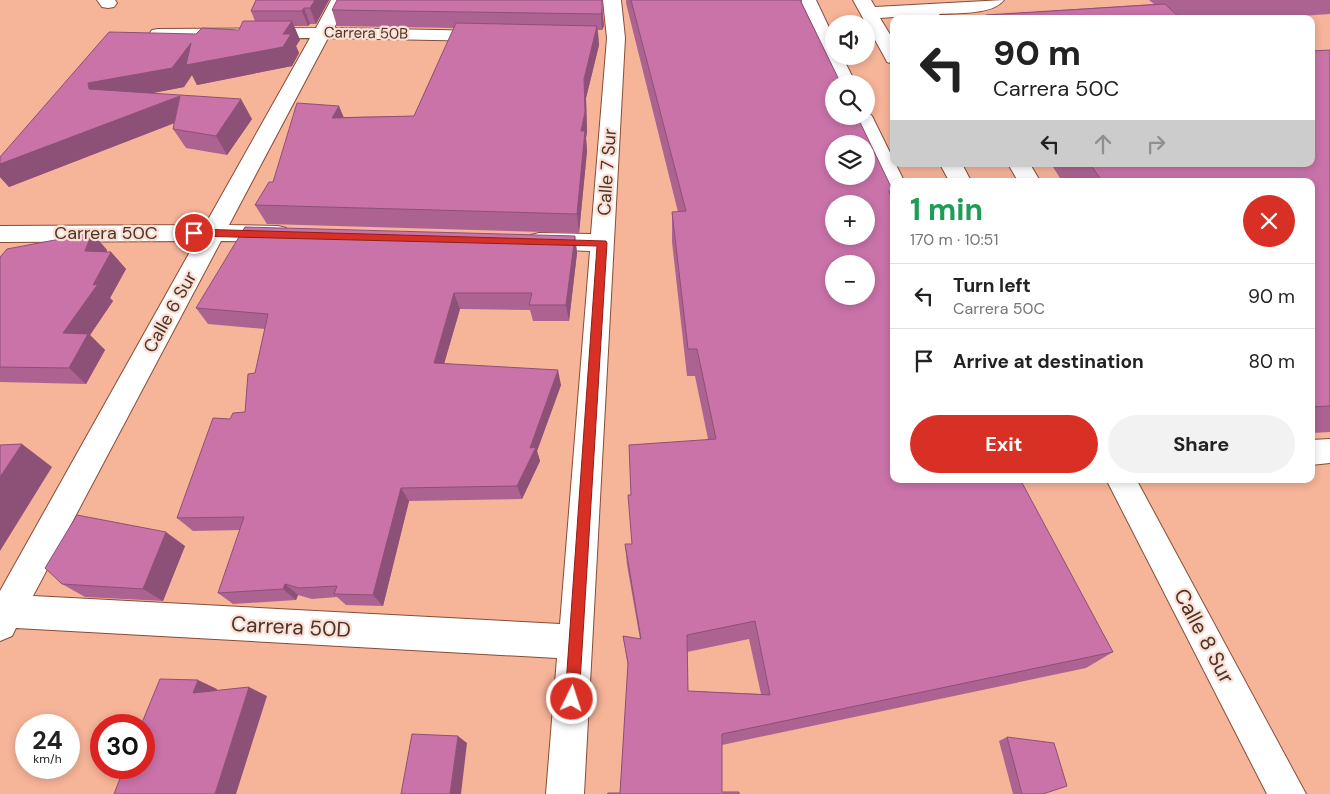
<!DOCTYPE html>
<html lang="en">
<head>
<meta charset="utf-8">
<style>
	:root { --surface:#fff; --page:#f2f2f2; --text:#222; --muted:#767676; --line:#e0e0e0; --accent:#d93025 }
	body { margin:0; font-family:"DM Sans",sans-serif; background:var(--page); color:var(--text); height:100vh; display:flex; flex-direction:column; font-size:19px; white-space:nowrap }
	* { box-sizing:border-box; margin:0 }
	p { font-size:16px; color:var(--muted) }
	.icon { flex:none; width:28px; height:28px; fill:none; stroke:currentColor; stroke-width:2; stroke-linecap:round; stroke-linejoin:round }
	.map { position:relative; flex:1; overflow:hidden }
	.details { position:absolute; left:890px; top:178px; width:425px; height:305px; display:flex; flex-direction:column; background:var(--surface); border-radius:10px; box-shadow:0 2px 8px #0003 }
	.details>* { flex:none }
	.guide { position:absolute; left:890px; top:15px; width:425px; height:152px; border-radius:10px; box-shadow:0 2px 8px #0003; background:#fff; color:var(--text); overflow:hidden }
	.fabs { position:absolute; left:825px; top:15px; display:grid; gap:10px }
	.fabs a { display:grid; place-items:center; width:50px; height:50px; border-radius:50%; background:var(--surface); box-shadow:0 2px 8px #0003; font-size:25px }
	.speed { position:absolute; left:15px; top:714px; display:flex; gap:10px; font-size:25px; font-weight:700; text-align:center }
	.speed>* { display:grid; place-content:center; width:65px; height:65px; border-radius:50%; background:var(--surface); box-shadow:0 2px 8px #0003; line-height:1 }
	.speed small { font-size:12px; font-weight:400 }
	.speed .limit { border:8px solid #d22; background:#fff; color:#111 }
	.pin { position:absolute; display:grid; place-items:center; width:42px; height:42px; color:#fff; margin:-21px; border:2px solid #fff; border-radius:50%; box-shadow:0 1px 5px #0007 }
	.me { position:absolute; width:55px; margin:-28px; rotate:4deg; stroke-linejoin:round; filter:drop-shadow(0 0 4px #0008) }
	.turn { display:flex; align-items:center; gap:18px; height:105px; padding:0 20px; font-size:22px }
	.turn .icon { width:65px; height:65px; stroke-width:2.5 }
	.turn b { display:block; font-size:35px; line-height:42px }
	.lanes { display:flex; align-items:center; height:48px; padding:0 20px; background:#0003; justify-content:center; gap:25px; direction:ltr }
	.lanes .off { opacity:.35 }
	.round { display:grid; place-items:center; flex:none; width:52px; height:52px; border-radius:26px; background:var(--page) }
	.overview { display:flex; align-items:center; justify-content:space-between; height:85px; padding:0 20px }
	h1 { font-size:30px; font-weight:700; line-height:38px; color:#1e9e55 }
	.button { display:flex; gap:10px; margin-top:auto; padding:10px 20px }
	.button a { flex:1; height:58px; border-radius:30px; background:var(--accent); color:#fff; font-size:20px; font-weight:700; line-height:58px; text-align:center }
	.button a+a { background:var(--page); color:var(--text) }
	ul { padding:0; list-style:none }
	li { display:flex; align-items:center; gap:15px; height:65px; padding:0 20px; border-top:1px solid var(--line) }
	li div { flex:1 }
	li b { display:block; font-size:19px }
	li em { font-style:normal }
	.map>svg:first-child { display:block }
</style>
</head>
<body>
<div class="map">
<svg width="1330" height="794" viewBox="0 0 1330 794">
	<rect width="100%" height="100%" fill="#f6b499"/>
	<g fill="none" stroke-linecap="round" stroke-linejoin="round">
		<defs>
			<path id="minor" d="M 97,0 L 115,0 L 117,3 L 114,7 L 108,8 L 102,7 Z
				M 331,0 L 349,0 L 334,28 L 487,31 L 493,32 L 496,36 L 493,40 L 487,41 L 328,38 L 229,225 L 278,226 L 286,228 L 290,234 L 286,240 L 278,242 L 221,241 L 33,596 L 560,624 L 590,251 L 539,249 L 531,247 L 527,241 L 531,235 L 539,233 L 591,234 L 607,38 L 603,0 L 621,0 L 625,38 L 584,794 L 546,794 L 557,658 L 16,628 L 12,636 L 0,641 L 0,591 L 196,241 L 0,242 L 0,226 L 205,225 L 310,38 L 158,39 L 152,38 L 149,34 L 152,30 L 158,29 L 316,28 Z
				M 798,0 L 816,0 L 834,38 L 834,56 L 842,56 L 856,84 L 836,84 Z
				M 853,0 L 871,0 L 875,7 L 1004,0 C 993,15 956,13 939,14 L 942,19 L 924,19 L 922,15 L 880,18 L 894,41 L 894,64 L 887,62 L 885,58 Z
				M 866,111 L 872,116 L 904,181 L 894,181 L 894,191 L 886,189 L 883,184 L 852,116 L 866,116 Z
				M 940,164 L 962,164 L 971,181 L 949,181 Z
				M 1008,164 L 1030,164 L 1040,181 L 1018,181 Z
				M 1330,439 L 1330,463 L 1311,465 L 1311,440 Z
				M 1106,479 L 1136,479 L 1306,794 L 1267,794 Z"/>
		</defs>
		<use href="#minor" stroke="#864d36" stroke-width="2"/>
		<use href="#minor" fill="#fff" fill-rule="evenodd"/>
	</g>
	<path fill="#ad6391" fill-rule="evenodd" d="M 256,0 L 329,0 L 316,24 L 310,24 L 308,26 L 294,26 L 300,40 L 296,46 L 299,53 L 292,66 L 197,85 L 192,75 L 184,87 L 152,93 L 252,119 L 227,155 L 186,148 L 173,129 L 175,123 L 9,187 L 0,177 L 0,157 L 196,34 L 239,30 L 255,21 L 251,11 Z
		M 602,0 L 604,26 L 602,30 L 598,30 L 599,45 L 586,98 L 587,132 L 586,138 L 587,151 L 579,233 L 267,224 L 255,205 L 273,182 L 344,117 L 414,116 L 454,28 L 337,26 L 332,10 Z
		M 626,0 L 802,0 L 802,3 L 893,191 L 891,197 L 894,479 L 1113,652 L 1086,668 L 722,745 L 620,793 L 628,666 L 623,636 L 640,639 L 627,565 L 625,544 L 632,544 L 631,495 L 708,439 L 695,376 L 687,376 L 672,242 L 672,212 L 678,212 L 626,3 ZM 749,639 L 761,694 L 688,691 L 687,652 Z
		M 1149,0 L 1330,0 L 1330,14 L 1256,19 L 985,19 L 986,15 L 1154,4 Z
		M 1330,50 L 1330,432 L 1311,433 L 1311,181 L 1062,181 L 1051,164 L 1311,164 Z
		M 92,233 L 107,250 L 106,252 L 111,252 L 126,269 L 110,298 L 113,301 L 90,335 L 105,350 L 86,384 L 0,382 L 0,257 Z
		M 575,236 L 577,253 L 569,321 L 533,321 L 530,310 L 460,309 L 444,363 L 561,385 L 537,451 L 540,461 L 522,499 L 409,501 L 383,606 L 346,605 L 337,597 L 312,599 L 298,595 L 296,600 L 233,604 L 218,593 L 240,530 L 193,531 L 177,518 L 230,419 L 245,412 L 255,373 L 265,329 L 208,324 L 196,308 Z
		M 185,546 L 163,601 L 85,597 L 62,584 Z
		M 1007,737 L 1043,794 L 1013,794 L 999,741 Z"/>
	<path fill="#8d5076" d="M 315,0 L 329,0 L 316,24 L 310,8 Z
		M 304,8 L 310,24 L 308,26 L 302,11 Z
		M 602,10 L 604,26 L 602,30 L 601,14 Z
		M 292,21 L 300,40 L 296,46 L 299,53 L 292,66 L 197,85 L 192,75 L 184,87 L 102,103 L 89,89 L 88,83 L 191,43 L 283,34 Z
		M 597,26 L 599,45 L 586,98 L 587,132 L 586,138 L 587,151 L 579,233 L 577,214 L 584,79 Z
		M 180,96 L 192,116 L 9,187 L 0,177 L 0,164 Z
		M 241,99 L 252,119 L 227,155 L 216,136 Z
		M 339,106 L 347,125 L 332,118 Z
		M 92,233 L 107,250 L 100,268 L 85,251 Z
		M 575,236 L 577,253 L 569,321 L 566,305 Z
		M 111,252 L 126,269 L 110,298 L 113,301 L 90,335 L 105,350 L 86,384 L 69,368 L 63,333 L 93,285 Z
		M 454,293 L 460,309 L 440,378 L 434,363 Z
		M 558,370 L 561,385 L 537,451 L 540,461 L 522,499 L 517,486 L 530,448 Z
		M 22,444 L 52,467 L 0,551 L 0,477 Z
		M 401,488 L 409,501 L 383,606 L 373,595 Z
		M 166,532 L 185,546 L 163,601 L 143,589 Z
		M 285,584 L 298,595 L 296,600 L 283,589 Z
		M 198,680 L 217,689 L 213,702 L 193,693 Z
		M 249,687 L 267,696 L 236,794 L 215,794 Z
		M 458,736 L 467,743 L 461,794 L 450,794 Z"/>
	<path fill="#c973a9" stroke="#8d5076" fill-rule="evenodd" d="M 256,0 L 315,0 L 310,8 L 304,8 L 302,11 L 251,11 Z
		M 337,0 L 602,0 L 602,10 L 601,14 L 332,10 Z
		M 631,0 L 800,0 L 841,84 L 834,84 L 834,116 L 857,116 L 893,191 L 889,191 L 894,205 L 894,479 L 1020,479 L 1113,652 L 722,734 L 722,792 L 739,792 L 739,794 L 607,794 L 608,793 L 620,793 L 628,663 L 623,636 L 641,639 L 625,544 L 632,544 L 628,495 L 631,495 L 629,445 L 716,439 L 697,349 L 688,349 L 672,212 L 686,211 ZM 834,144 L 866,144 L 866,176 L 834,176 ZM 834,204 L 866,204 L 866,236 L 834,236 ZM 834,264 L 866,264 L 866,296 L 834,296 ZM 755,621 L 770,695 L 688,691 L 687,635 Z
		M 1165,4 L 1181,19 L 989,19 L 986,15 Z
		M 243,21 L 292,21 L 283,34 L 291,34 L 283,47 L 186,65 L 191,43 L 172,68 L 88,83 L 89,89 L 241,99 L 216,136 L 173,129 L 180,96 L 0,164 L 0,157 L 109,32 L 196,34 L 202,28 L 239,30 Z
		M 456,23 L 597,26 L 584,79 L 585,112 L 581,131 L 585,131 L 577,214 L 255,205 L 269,182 L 273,182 L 297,103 L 339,106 L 332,118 L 414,116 Z
		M 1330,50 L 1330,406 L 1311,407 L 1311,181 L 1102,181 L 1090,164 L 1311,164 L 1311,51 Z
		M 245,227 L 575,236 L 566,305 L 529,305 L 532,293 L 454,293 L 434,363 L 558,370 L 530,448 L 536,447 L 517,486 L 401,488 L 373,595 L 334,594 L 337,586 L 299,588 L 285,584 L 283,589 L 218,593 L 244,517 L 177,518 L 213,418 L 230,419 L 233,413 L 245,412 L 248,374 L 255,373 L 268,314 L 196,308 Z
		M 92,233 L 85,251 L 111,252 L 93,285 L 98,284 L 63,333 L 88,334 L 69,368 L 0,367 L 0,257 L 7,249 Z
		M 22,444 L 0,477 L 0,445 Z
		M 77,515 L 166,532 L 143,589 L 62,584 L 45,568 Z
		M 160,679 L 198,680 L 193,693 L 249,687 L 215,794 L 114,794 L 124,768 L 144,768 L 144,725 L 141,725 Z
		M 412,734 L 458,736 L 450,794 L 401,794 Z
		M 1007,737 L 1054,743 L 1067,786 L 1043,794 L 1022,794 Z"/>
	<path fill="#d93025" stroke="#8d1f18" d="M 194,229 L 606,241 L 607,243 L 579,699 L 577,704 L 572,707 L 567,704 L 565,699 L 597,246 L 194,236 L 189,233 Z"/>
	<g text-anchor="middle" stroke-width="4.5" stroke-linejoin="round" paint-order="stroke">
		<g font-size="15" fill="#4c3227" stroke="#fbdfd4">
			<text transform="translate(366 33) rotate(1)" y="5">Carrera 50B</text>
		</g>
		<g font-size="18" fill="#4c3227" stroke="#fbdfd4">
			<text transform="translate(607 172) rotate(-86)" y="6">Calle 7 Sur</text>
			<text x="106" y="239">Carrera 50C</text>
			<text transform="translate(170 312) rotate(-61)" y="6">Calle 6 Sur</text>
		</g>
		<g font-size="21" fill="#4c3227" stroke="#fbdfd4">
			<text transform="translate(291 627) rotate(3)" y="7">Carrera 50D</text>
			<text transform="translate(1204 636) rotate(62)" y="7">Calle 8 Sur</text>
		</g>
	</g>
</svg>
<div class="fabs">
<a><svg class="icon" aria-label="sound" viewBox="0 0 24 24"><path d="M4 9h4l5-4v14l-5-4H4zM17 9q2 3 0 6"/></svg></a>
<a><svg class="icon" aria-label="search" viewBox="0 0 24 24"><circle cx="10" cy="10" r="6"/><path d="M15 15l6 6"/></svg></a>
<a><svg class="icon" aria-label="layers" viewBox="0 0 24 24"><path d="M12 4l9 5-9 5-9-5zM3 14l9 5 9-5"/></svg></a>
<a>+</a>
<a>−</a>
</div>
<div class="speed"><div>24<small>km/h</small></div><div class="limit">30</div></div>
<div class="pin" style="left:194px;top:233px;background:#d93025"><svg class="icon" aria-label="arrive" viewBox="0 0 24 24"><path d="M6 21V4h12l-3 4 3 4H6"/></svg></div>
<svg class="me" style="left:572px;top:699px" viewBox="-20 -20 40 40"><circle r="17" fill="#d93025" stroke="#fff" stroke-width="3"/><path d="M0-11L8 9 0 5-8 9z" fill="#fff"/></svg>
<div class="guide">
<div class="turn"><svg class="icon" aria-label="left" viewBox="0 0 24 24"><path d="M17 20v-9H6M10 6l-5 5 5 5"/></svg><div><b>90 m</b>Carrera 50C</div></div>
<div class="lanes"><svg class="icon" aria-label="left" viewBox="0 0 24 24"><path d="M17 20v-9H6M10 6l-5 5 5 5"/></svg><svg class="icon off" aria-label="ahead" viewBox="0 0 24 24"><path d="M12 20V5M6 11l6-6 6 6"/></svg><svg class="icon off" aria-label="right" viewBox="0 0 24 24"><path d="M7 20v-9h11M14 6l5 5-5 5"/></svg></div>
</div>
<section class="details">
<div class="overview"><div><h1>1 min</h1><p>170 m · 10:51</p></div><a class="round" style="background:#d93025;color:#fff"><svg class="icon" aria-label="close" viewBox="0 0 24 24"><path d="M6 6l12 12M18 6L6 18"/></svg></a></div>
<ul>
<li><svg class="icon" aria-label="left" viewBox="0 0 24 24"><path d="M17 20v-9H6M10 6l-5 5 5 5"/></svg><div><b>Turn left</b><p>Carrera 50C</p></div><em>90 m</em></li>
<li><svg class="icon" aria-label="arrive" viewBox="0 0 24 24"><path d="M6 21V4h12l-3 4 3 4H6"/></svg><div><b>Arrive at destination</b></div><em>80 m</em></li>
</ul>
<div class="button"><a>Exit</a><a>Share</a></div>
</section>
</div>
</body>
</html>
